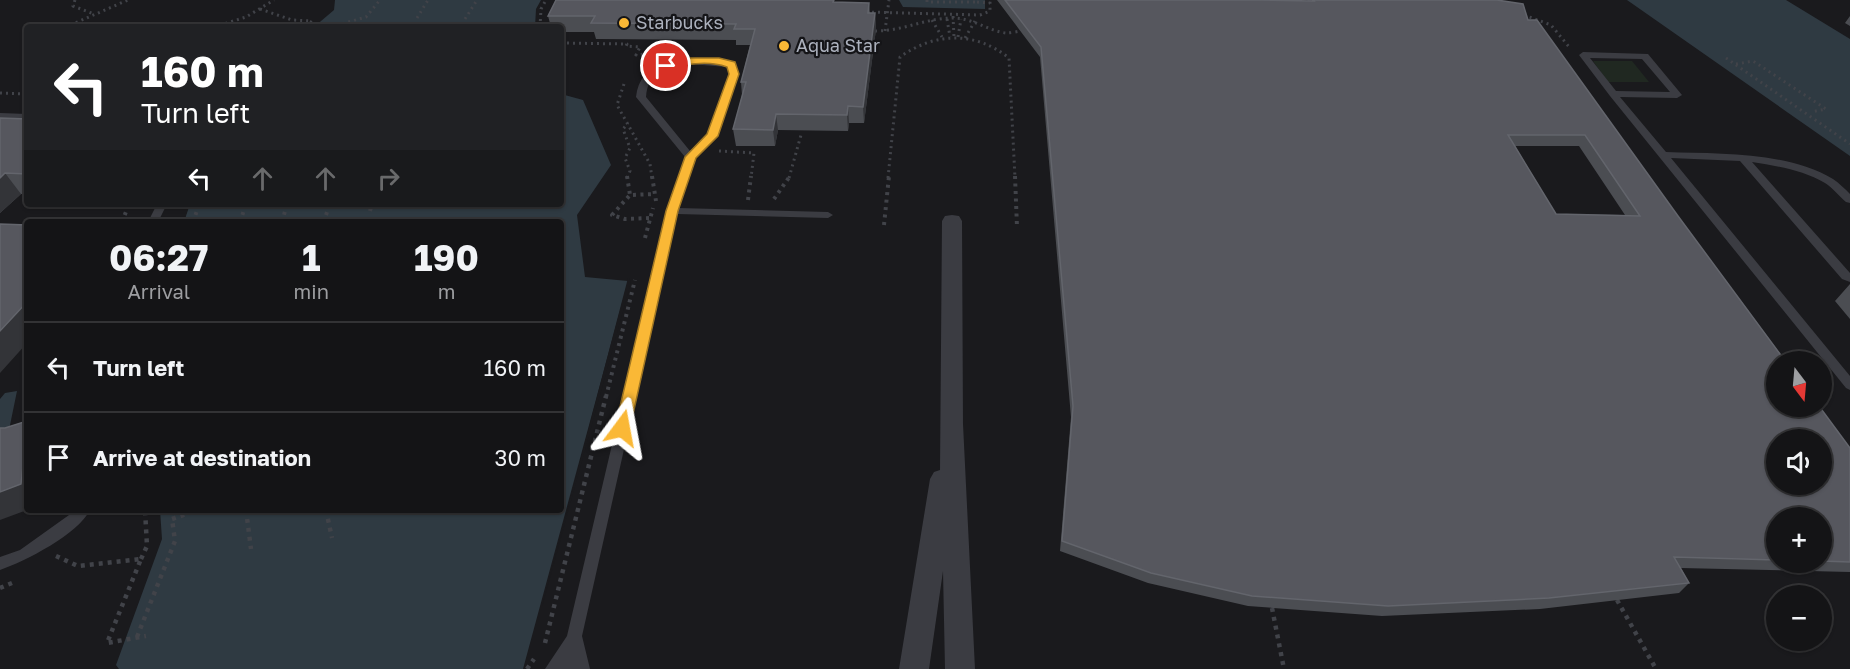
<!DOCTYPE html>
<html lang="en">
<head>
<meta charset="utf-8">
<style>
	:root { --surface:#141416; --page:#212123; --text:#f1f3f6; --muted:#9d9ea1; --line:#333335 }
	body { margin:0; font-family:"Golos Text",sans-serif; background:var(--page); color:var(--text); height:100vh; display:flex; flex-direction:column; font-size:22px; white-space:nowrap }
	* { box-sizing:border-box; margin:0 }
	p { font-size:20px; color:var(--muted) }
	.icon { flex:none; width:33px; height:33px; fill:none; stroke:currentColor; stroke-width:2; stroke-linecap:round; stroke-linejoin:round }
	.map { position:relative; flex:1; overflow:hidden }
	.side { position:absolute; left:24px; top:219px; width:540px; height:294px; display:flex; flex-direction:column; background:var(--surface); border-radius:6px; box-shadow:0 2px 4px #0004,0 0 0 2px var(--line) }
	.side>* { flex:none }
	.banner { position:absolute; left:24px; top:24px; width:540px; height:183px; border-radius:6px; box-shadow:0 2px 4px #0004,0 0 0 2px var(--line); background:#202124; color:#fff; overflow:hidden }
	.needle { width:39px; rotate:164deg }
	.buttons { position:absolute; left:1766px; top:351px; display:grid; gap:12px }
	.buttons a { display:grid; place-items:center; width:66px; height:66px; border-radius:50%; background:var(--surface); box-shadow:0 2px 4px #0004,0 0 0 2px var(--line); font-size:30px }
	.pin { position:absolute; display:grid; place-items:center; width:51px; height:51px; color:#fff; margin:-26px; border:3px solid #fff; border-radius:50%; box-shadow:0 2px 6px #0007 }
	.me { position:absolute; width:66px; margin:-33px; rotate:13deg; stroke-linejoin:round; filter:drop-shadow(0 0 4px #0008) }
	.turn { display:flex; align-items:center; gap:21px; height:126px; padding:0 18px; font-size:27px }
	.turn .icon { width:78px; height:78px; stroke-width:2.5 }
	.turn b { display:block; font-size:42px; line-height:51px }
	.lanes { display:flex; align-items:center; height:57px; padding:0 18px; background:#0003; justify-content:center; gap:30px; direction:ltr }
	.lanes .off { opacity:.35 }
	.eta { display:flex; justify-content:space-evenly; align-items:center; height:102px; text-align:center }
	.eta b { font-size:36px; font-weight:700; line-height:42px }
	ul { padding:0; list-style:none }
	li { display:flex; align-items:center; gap:18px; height:90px; padding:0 18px; border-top:2px solid var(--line) }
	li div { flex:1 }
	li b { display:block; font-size:22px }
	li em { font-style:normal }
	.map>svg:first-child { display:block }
</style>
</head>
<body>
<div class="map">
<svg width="1850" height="669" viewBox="0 0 1850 669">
	<rect width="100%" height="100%" fill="#1a1a1d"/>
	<path fill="#202821" d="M 1593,61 L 1632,61 L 1649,82 L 1608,82 Z"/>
	<path fill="#2f3a42" d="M 335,0 L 541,0 L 536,9 L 535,27 L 314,27 L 334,10 Z
		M 899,0 L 985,0 L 985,9 L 903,7 Z
		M 1627,0 L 1786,0 L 1850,39 L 1850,156 Z
		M 561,94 L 583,100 L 611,165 L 577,215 L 585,277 L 628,281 L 523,669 L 119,669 L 116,665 L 162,539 L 160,510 L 561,510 L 561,222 L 184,222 L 190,204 L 561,204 Z
		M 17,391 L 9,430 L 0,435 L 0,399 L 5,393 Z"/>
	<path fill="#1a1a1d" d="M 629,278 L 631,282 L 542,607 L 628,278 Z"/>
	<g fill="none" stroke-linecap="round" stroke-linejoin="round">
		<path stroke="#414349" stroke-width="3" stroke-dasharray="2 4" stroke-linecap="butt" d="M 75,0 L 73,6 L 94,14
			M 927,0 L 927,2 L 977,2 L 977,0
			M 977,2 L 990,3
			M 260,9 L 292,20 L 312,21 L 306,27
			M 866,12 L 980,15 L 990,11 L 990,0
			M 1524,15 L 1551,25 L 1570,48
			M 953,16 L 954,37
			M 417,18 L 428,0
			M 465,19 L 477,0
			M 947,19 L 950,37
			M 932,20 L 942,37
			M 72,27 L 75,23 L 128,0
			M 214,27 L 246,17 L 274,0
			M 331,27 L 366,17 L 380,0
			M 540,27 L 541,9 L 546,0
			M 875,31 C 904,31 925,18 953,18 C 973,18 988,31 1006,33 C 1010,33 1016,32 1020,31
			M 885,31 L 889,0
			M 958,37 L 961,19
			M 965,38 L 975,21
			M 561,43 L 627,44 L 626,46 L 640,47 L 636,55 L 652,53
			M 1726,58 L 1850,144
			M 1736,64 L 1753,61 L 1826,109 L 1811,112
			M 624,84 L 617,105 L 650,164 L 652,178
			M 0,93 L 27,94
			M 719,151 L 754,153 L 751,178
			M 627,178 L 630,171 L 625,158 L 630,148 L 623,129 L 628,123
			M 789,178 L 801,135
			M 888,178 L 900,57 C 935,32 975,31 1009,58 L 1015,178"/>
		<path stroke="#414349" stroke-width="4" stroke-dasharray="3 4.5" stroke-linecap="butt" d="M 627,176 L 630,195
			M 652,176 L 656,201
			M 1015,176 L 1017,227
			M 774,199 L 790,176
			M 748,200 L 751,176
			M 199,205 L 208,204
			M 370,211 L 372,204
			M 326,215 L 330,204
			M 649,218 L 625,219 L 612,215 L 630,195 L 655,194
			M 122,222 L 129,204
			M 193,222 L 199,205
			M 240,222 L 246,204
			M 282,222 L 287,204
			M 884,225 L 889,176
			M 645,238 L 653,208
			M 606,397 L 635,280"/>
		<path stroke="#414349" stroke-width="4.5" stroke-dasharray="4 5" stroke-linecap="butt" d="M 172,510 L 172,519 L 198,510
			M 246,510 L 251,549
			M 326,510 L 332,538
			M 56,556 L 78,566 L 141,559 L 107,643 L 146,636
			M 141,559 L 147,546 L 145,510
			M 0,588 L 12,583 L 14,579
			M 1617,600 L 1656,669
			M 1272,608 L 1284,669
			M 137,637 L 175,541 L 172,519
			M 545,643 L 606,396
			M 527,669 L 534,659"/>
		<path fill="#3b3c42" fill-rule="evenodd" d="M 1583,52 L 1648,54 L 1682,95 L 1677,98 L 1620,97 L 1666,152 C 1718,154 1786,151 1833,179 C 1839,183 1845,189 1850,194 L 1850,203 L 1846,202 C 1839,196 1833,188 1825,183 C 1803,170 1777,166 1752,162 L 1850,273 L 1850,282 L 1842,279 L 1740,161 L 1671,158 L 1850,376 L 1850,390 L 1846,388 L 1610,96 L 1579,55 ZM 1590,58 L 1642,59 L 1670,92 L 1616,91 Z
			M 706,58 L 734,63 L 739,74 L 717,136 L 695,158 L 678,208 L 828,212 L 833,215 L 828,218 L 677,214 L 582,636 L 590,669 L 545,669 L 567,636 L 667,211 L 685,157 L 636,97 C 640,61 676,59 706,58 ZM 690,64 L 727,67 L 729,74 L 708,135 L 690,151 L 646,97 C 648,70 667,67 690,64 Z
			M 0,113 L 27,114 L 27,120 L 0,119 Z
			M 157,204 L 167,204 L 158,222 L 148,222 Z
			M 76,510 L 90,510 C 78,534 26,561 0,570 L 0,557 L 20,550 Z"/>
		<path fill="#3b3c42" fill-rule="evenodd" d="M 952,215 L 959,216 L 962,221 L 963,424 L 975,669 L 945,669 L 943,571 L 929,669 L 899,669 L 930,479 L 934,472 L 940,470 L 942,221 L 945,216 Z"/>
	</g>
	<path fill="#4b4d52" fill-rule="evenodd" d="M 834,0 L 834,2 L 869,3 L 870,13 L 875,13 L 876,29 L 864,123 L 849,123 L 848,131 L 778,130 L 775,146 L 736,146 L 733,129 L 742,95 L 741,82 L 750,45 L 736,45 L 736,40 L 596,39 L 594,32 L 561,32 L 561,27 L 551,27 L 548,16 Z
		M 997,0 L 1307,1 L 1308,0 L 1497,0 L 1528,20 L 1678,216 L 1850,448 L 1850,572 L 1681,568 L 1689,583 L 1679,593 L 1540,609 L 1382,616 L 1248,606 L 1148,583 L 1060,551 L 1071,417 L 1040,57 ZM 1515,146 L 1579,146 L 1625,215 L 1556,214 ZM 1776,518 L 1821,518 L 1821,562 L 1776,562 Z
		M 1850,16 L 1850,26 L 1845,23 Z
		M 0,118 L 27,119 L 27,194 L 21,194 L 0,213 Z
		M 1850,284 L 1850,319 L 1835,301 Z"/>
	<path fill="#333438" d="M 875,13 L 876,29 L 864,123 L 863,107 Z
		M 848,106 L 849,123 L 848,131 L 847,115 Z
		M 776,114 L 778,130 L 775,146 L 773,130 Z
		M 5,173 L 21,194 L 0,213 L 0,178 Z
		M 27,302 L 27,343 L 0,373 L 0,331 Z
		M 27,429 L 27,510 L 0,520 L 0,492 Z"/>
	<path fill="#56575e" stroke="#63656c" stroke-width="1.5" fill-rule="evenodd" d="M 556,0 L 834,0 L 833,2 L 869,3 L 868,13 L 875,13 L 863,107 L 848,106 L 847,115 L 776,114 L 773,130 L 733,129 L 746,82 L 741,82 L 755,29 L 734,29 L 736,24 L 591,23 L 595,16 L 548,16 Z
		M 1005,0 L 1259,0 L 1314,1 L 1313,0 L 1497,0 L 1523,4 L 1528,20 L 1537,20 L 1678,216 L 1786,362 L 1776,362 L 1776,406 L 1819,406 L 1850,448 L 1850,562 L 1821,561 L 1821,518 L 1776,518 L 1776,560 L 1674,557 L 1689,583 L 1549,598 L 1388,606 L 1252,596 L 1151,573 L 1062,541 L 1073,406 L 1041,47 ZM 1508,135 L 1585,135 L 1640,216 L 1556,214 ZM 1776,440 L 1821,440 L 1821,484 L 1776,484 Z
		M 0,118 L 27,119 L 27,174 L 5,173 L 0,178 Z
		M 82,218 L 80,222 L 59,222 Z
		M 0,224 L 27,225 L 27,302 L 0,331 Z
		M 27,421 L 27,429 L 21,484 L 0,492 L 0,428 L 5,428 Z"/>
	<path fill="#fab836" stroke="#a27823" stroke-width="1.5" d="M 679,58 L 719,58 L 735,62 L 739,74 L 718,136 L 696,158 L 678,211 L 630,428 L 627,432 L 617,432 L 615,428 L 666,211 L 685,157 L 707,134 L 729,74 L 727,67 C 707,60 685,64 666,70 L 661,66 Z"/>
	<g fill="#fab836" stroke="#151518" stroke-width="2">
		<circle cx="624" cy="23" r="6"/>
		<circle cx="784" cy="46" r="6"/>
	</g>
	<g text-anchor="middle" stroke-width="4.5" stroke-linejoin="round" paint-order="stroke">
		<g font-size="18" fill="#acb1bd" stroke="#151518" text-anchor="start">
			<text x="636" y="29">Starbucks</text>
			<text x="796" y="52">Aqua Star</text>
		</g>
	</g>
</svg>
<div class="buttons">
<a><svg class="needle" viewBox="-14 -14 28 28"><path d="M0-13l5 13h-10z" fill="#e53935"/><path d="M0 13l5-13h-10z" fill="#9d9ea1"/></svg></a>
<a><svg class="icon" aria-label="sound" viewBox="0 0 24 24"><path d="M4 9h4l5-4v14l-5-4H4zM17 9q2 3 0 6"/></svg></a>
<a>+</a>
<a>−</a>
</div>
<div class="pin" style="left:666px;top:66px;background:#d93025"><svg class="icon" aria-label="arrive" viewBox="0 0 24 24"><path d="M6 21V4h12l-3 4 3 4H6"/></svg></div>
<svg class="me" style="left:622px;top:428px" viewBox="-20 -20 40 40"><path d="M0-17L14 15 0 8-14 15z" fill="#fab836" stroke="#fff" stroke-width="4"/></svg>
<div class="banner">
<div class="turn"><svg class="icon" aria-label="left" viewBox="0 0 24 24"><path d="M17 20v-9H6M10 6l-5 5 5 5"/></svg><div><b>160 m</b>Turn left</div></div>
<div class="lanes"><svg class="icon" aria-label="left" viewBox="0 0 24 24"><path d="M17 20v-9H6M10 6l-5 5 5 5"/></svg><svg class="icon off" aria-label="ahead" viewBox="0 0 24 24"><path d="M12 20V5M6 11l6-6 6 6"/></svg><svg class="icon off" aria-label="ahead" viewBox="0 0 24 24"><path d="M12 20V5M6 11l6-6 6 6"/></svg><svg class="icon off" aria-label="right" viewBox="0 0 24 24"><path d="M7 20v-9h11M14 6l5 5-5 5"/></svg></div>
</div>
<section class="side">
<div class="eta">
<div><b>06:27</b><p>Arrival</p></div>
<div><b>1</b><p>min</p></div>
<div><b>190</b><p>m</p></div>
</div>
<ul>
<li><svg class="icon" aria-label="left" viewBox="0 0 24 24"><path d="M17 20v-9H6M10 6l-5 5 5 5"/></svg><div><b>Turn left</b></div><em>160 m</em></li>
<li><svg class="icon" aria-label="arrive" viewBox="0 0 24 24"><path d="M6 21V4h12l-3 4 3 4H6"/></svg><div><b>Arrive at destination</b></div><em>30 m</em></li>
</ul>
</section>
</div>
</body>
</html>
